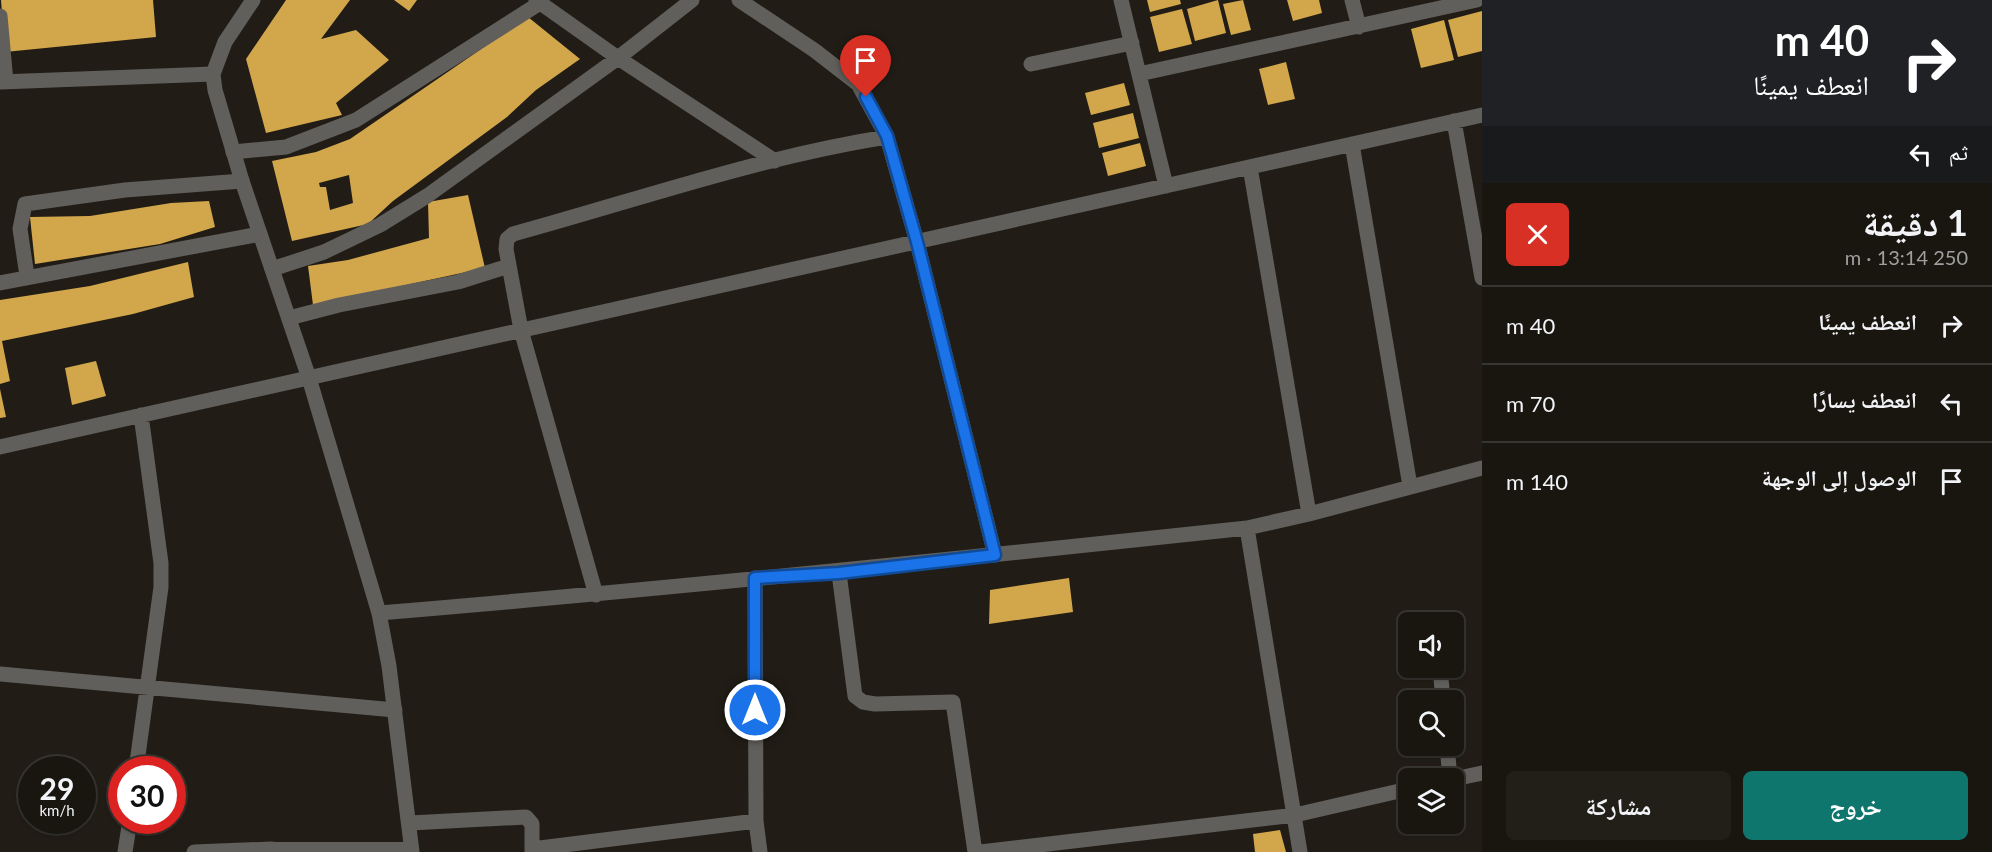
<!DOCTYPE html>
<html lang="ar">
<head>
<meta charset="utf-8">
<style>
	:root { --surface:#191610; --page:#221f19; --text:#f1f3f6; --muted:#9f9f9f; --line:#373530; --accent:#0f766e }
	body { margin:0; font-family:Lato,"Noto Naskh Arabic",sans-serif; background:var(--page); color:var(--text); direction:rtl; height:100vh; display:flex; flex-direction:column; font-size:22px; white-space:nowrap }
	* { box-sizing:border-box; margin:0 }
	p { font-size:20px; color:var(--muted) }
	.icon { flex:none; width:33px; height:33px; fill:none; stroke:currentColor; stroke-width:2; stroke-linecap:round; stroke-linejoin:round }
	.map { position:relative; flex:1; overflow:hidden; direction:ltr }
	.panel { display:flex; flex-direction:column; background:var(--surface); width:510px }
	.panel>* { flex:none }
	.top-card { background:#202124; color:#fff; overflow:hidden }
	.buttons { position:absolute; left:1398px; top:612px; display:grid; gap:12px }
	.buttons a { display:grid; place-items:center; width:66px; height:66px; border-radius:9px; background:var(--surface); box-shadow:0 2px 4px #0004,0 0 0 2px var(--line); font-size:30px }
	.speed { position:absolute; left:18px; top:756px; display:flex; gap:12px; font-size:30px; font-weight:700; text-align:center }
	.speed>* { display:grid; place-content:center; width:78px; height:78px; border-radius:50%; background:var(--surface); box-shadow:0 2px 4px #0004,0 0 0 2px var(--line); line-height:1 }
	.speed small { font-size:15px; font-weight:400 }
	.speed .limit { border:9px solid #d22; background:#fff; color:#111 }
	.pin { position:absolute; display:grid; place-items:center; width:51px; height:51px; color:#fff; margin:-62px -26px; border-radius:50% 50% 50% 0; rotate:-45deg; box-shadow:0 0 6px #0007 }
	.pin .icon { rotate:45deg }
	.me { position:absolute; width:66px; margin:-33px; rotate:0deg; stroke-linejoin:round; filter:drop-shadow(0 0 4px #0008) }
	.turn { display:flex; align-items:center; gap:21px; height:126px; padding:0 24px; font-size:27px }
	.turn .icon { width:78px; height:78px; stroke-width:2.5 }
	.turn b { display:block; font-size:42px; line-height:51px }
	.then { display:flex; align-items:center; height:57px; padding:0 24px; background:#0003; gap:12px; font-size:22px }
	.round { display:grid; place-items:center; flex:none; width:63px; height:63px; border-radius:9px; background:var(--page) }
	.summary { display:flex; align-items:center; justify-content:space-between; height:102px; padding:0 24px }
	h1 { font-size:36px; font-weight:700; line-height:45px }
	.button { display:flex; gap:12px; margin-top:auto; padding:12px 24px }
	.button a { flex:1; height:69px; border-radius:9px; background:var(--accent); color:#fff; font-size:24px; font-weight:700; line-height:69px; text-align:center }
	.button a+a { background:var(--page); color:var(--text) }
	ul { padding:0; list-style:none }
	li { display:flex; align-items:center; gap:18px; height:78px; padding:0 24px; border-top:2px solid var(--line) }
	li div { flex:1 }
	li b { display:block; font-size:22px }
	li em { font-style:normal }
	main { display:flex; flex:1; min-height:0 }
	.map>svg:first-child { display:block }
</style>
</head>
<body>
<main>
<section class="panel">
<div class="top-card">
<div class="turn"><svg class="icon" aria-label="right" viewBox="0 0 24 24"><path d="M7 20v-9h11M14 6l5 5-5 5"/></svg><div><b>40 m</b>انعطف يمينًا</div></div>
<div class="then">ثم<svg class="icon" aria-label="left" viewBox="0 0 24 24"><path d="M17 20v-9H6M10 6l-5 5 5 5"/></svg></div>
</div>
<div class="summary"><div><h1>1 دقيقة</h1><p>250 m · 13:14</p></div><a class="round" style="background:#d93025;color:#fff"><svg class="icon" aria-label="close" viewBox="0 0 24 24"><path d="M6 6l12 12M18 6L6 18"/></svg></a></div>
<ul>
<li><svg class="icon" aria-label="right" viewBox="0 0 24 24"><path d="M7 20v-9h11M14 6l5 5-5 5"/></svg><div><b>انعطف يمينًا</b></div><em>40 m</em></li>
<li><svg class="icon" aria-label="left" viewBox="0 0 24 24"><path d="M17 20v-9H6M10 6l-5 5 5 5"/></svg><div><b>انعطف يسارًا</b></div><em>70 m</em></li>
<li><svg class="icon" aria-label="arrive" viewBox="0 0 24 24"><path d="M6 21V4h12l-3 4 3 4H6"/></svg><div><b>الوصول إلى الوجهة</b></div><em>140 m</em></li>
</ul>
<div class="button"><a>خروج</a><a>مشاركة</a></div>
</section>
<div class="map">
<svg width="1482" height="852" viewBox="0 0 1482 852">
	<rect width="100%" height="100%" fill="#211d16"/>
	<path fill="#d2a64b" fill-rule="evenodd" d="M 1,0 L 153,0 L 156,37 L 5,52 Z
		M 286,0 L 350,0 L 321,39 L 356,30 L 389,60 L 336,103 L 342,115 L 266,133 L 246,59 Z
		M 394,0 L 417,0 L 409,11 Z
		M 1147,0 L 1180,0 L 1181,4 L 1150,12 Z
		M 1218,0 L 1226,33 L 1195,41 L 1187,9 Z
		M 1243,0 L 1251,30 L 1231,35 L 1223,4 Z
		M 1287,0 L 1319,0 L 1322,13 L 1293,21 Z
		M 1182,9 L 1192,44 L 1159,52 L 1150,17 Z
		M 1482,11 L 1482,51 L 1458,57 L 1448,20 Z
		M 528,17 L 580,59 L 536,90 L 507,117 L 393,201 L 368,224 L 292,241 L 272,161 L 316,152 L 350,139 ZM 349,175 L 353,203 L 330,210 L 326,187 L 320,187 L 319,183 Z
		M 1444,20 L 1454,60 L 1421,68 L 1411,29 Z
		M 1286,62 L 1295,99 L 1268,105 L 1259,69 Z
		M 1124,83 L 1130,105 L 1091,115 L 1085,93 Z
		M 1133,113 L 1139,138 L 1099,148 L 1093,123 Z
		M 1140,143 L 1146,166 L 1108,176 L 1102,153 Z
		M 468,195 L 485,268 L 313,305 L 308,266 L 348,260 L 429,238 L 428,202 Z
		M 209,201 L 215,227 L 160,244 L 35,264 L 30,217 L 90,216 L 171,203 Z
		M 188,262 L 194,297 L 133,314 L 2,341 L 10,381 L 0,384 L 0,300 L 90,286 Z
		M 96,361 L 106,396 L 72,405 L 65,368 Z
		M 0,389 L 6,417 L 0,418 Z
		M 1069,578 L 1073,612 L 989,624 L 990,590 Z
		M 1280,830 L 1286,852 L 1255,852 L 1253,834 Z"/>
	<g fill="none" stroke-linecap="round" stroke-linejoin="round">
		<path stroke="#615f5b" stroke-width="14" d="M 272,849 L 412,849"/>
		<path stroke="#615f5b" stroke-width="15" d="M 536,0 L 618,58 L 775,161
			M 739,0 L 814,50 L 858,84 L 887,137 L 917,242 L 995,555
			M 1121,0 L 1166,186
			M 1352,0 L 1359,27
			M 0,16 L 6,82
			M 1031,64 L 1132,43
			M 1139,74 L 1477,0
			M 0,82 L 213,74
			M 1454,121 L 1482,278
			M 1352,144 L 1410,486
			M 233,152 L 286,147 L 356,120 L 540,3
			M 1250,167 L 1309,514
			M 272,269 L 324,252 L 380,225 L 427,196 L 618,58 L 692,0
			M 27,276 L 20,229 L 25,204 L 125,190 L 242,181
			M 0,283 L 260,234
			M 289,318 L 339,305 L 458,282 L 509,266
			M 0,447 L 1482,115
			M 1247,528 L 1300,852
			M 839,573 L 855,696 L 863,702 L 875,704 L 953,702 L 975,852
			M 755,578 L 756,821 L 760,852
			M 596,595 L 521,330 L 506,249 L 507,239 L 513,234 C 637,200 760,157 887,137
			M 379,613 C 669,589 958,559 1247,528 L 1309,514 L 1482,468
			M 1440,668 L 1443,700
			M 0,674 L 395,710
			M 1447,746 L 1450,778
			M 136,770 L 161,587 L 161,563 L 141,415
			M 1454,779 L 1482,773
			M 410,823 L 526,817 L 532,824 L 532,852
			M 532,849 L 756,821
			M 125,852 L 130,820
			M 194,852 L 272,849 L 272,852
			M 980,852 L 1295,815 L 1408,789"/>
		<path stroke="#615f5b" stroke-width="15" d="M 253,0 L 225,42 L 213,74 L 215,90 L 242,181 L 309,378 L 379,613 L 389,666 L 412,852"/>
	</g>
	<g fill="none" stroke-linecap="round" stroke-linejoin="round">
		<defs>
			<path id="route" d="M 755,710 L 755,578 L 839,573 L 995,555 L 917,242 L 887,136 L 866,97"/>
		</defs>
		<use href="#route" stroke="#114b97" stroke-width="15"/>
		<use href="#route" stroke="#1a73e8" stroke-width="10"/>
	</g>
</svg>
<div class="buttons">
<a><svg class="icon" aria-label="sound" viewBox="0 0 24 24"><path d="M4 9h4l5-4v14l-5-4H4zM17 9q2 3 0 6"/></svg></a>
<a><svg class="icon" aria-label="search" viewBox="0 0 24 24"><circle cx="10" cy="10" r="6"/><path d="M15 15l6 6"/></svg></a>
<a><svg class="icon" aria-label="layers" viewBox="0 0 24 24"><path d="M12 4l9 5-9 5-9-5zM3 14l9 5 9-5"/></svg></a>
</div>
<div class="speed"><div>29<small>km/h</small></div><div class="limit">30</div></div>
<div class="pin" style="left:866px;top:97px;background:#d93025"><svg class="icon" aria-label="arrive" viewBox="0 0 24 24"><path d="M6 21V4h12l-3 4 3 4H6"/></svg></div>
<svg class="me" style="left:755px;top:710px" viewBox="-20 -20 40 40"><circle r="17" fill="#1a73e8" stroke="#fff" stroke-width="3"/><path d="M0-11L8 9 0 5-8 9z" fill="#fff"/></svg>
</div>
</main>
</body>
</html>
